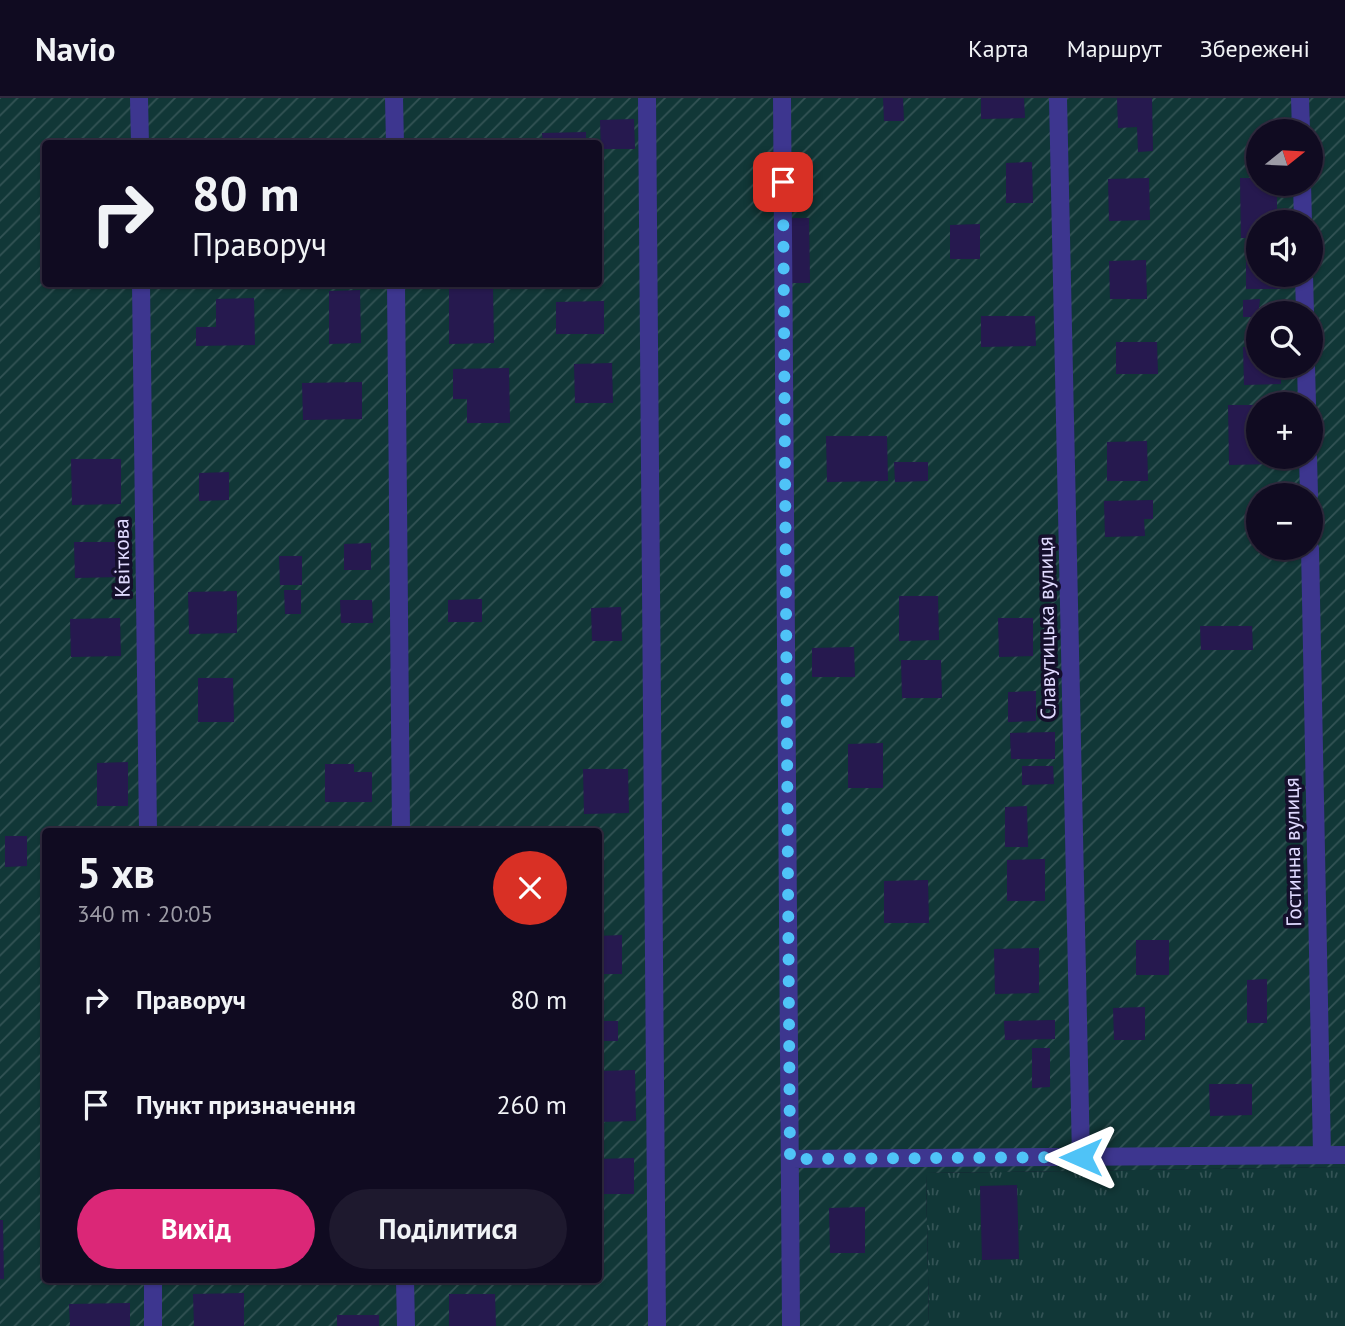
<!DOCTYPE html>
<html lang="uk">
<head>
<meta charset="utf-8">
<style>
	:root { --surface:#100b21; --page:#1e192e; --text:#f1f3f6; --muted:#9c9ba5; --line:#302b3f; --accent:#db2777 }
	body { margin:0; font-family:"PT Sans",sans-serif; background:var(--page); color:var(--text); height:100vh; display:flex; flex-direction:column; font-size:26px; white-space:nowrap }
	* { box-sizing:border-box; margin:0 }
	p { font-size:23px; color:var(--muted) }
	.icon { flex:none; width:38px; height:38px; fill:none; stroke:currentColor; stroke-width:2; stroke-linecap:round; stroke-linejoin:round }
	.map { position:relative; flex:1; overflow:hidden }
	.drawer { position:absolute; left:42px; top:730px; width:560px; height:455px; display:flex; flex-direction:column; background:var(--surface); border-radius:7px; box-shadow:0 2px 5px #0004,0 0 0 2px var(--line) }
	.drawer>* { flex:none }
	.top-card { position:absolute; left:42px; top:42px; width:560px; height:147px; border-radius:7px; box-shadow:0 2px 5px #0004,0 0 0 2px var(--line); background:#100b21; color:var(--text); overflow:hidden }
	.needle { width:46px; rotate:72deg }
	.buttons { position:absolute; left:1246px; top:21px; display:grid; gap:14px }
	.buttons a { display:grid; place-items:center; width:77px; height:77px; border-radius:50%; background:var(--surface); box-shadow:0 2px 5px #0004,0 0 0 2px var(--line); font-size:35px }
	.pin { position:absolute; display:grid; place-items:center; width:60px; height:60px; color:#fff; margin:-30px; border-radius:14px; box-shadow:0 4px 10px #0006 }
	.me { position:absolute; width:77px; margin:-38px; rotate:270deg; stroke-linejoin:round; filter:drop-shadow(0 0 5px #0008) }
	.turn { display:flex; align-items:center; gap:24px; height:147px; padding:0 35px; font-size:32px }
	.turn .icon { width:91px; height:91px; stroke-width:2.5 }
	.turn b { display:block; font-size:49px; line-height:60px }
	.round { display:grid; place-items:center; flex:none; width:74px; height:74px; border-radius:37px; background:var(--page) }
	.overview { display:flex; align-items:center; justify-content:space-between; height:119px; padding:0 35px }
	h1 { font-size:42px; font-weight:800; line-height:52px }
	.cta { display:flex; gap:14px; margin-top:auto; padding:14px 35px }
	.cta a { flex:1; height:80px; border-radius:42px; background:var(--accent); color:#fff; font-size:28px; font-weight:800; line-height:80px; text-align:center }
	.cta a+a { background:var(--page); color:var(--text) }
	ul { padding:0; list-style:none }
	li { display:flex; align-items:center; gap:21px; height:105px; padding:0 35px }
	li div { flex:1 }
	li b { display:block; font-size:26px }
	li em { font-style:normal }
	header { display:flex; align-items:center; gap:42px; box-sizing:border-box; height:98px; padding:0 35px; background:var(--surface); border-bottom:2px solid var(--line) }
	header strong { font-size:33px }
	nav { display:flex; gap:38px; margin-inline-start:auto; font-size:24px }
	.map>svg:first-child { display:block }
</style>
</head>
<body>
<header>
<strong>Navio</strong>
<nav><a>Карта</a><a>Маршрут</a><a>Збережені</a></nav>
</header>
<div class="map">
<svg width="1345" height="1228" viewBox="0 0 1345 1228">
	<defs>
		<pattern id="grass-tufts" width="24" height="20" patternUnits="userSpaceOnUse" patternTransform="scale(1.75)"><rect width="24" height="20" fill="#113737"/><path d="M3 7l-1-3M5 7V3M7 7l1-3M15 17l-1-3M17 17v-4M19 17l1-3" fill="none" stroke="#335355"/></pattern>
		<pattern id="garden-furrows" width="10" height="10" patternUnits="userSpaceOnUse" patternTransform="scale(1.75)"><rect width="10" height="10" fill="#113737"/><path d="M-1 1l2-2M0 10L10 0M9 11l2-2" fill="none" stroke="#335355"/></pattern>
	</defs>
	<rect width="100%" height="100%" fill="#150f2c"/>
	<path fill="url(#grass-tufts)" d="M 1345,1069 L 1345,1228 L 929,1228 L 926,1075 Z"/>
	<path fill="url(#garden-furrows)" fill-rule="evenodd" d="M 0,0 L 1345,0 L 1345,1069 L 926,1075 L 929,1228 L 0,1228 ZM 1258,33 L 1311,33 L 1311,86 L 1258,86 ZM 46,46 L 598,46 L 598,186 L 46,186 ZM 1258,124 L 1311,124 L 1311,177 L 1258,177 ZM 1258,215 L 1311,215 L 1311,268 L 1258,268 ZM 1258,306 L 1311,306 L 1311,359 L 1258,359 ZM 1258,397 L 1311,397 L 1311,450 L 1258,450 ZM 46,733 L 598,733 L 598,1181 L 46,1181 Z"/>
	<path fill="#26194f" d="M 883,0 L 903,0 L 904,23 L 884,23 Z
		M 981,0 L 1024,0 L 1025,20 L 981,21 Z
		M 1117,0 L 1152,0 L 1153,53 L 1138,54 L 1137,29 L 1118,30 Z
		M 634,21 L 635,51 L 601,51 L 600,22 Z
		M 586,34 L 586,46 L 543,46 L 542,35 Z
		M 1032,64 L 1033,105 L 1006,105 L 1006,65 Z
		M 1149,80 L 1150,122 L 1109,123 L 1108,81 Z
		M 1240,80 L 1258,80 L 1258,86 L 1277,86 L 1277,124 L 1258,124 L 1258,140 L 1241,140 Z
		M 790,120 L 809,120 L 810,185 L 791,185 Z
		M 980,126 L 980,161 L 950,161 L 950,127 Z
		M 1246,157 L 1258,157 L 1258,177 L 1281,177 L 1281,191 L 1246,191 Z
		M 1146,162 L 1147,201 L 1110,201 L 1109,163 Z
		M 449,190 L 493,190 L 494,245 L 449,246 Z
		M 360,192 L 361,245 L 329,246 L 329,193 Z
		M 254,200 L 255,247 L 196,248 L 196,229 L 216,229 L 216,201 Z
		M 1260,201 L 1258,219 L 1243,219 L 1243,202 Z
		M 604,203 L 604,236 L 556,236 L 556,204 Z
		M 981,218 L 1035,218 L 1036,248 L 981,249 Z
		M 1116,244 L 1157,244 L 1158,276 L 1116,276 Z
		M 1243,249 L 1258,249 L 1258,268 L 1281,268 L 1281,286 L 1244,287 Z
		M 612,265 L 613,305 L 575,305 L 574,266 Z
		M 509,270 L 510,325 L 467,325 L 467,301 L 453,301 L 453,271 Z
		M 362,284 L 362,321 L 303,322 L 302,285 Z
		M 1228,307 L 1258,307 L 1258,359 L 1275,359 L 1275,366 L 1229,367 Z
		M 826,338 L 887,338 L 888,383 L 827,384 Z
		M 1147,343 L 1148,383 L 1107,383 L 1107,344 Z
		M 71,361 L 121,361 L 121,406 L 72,407 Z
		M 894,364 L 928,364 L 928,383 L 895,384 Z
		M 229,374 L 229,402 L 199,403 L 199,375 Z
		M 1153,402 L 1153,421 L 1144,421 L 1145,438 L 1105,439 L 1104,403 Z
		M 74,444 L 119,444 L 119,479 L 75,480 Z
		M 371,445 L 371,472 L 344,472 L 344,446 Z
		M 279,458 L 302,458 L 302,487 L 280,487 Z
		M 284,492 L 301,492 L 301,516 L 285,516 Z
		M 237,493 L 237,535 L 189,536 L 188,494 Z
		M 899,498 L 938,498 L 939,542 L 899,543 Z
		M 482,501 L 482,524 L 448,524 L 448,502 Z
		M 340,502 L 372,502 L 373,525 L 341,525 Z
		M 621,509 L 622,543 L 592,543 L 591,510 Z
		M 120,520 L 121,558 L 71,559 L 70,521 Z
		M 998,520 L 1033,520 L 1033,558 L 999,559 Z
		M 1200,528 L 1252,528 L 1253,552 L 1201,552 Z
		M 854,549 L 855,579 L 812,579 L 812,550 Z
		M 901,562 L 941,562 L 942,600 L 902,600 Z
		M 198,580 L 233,580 L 234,624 L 198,624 Z
		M 1036,593 L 1036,623 L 1008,624 L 1008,594 Z
		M 1055,634 L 1055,661 L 1011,661 L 1010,635 Z
		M 883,645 L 883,690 L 848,690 L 848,646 Z
		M 128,664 L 128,708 L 97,708 L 97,665 Z
		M 325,666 L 354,666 L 354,674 L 372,674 L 372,704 L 325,704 Z
		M 1022,668 L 1053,668 L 1054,686 L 1022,687 Z
		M 583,671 L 628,671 L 629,715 L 584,716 Z
		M 1027,708 L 1028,749 L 1005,749 L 1005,709 Z
		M 5,738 L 27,738 L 27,768 L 5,769 Z
		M 1045,761 L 1045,803 L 1007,803 L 1007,762 Z
		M 928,782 L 929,825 L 884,825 L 884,783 Z
		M 622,837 L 622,876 L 598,876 L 598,838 Z
		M 1136,842 L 1169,842 L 1169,877 L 1136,877 Z
		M 1039,850 L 1039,895 L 995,896 L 994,851 Z
		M 1267,881 L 1267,925 L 1247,925 L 1247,882 Z
		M 1145,909 L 1145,942 L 1114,942 L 1113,910 Z
		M 1055,922 L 1055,941 L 1005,942 L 1004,923 Z
		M 598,923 L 618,923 L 618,943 L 598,943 Z
		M 1032,950 L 1050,950 L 1050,989 L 1032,990 Z
		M 635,972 L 636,1023 L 598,1024 L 598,973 Z
		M 1209,986 L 1252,986 L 1252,1017 L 1210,1018 Z
		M 634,1060 L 634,1096 L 598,1096 L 598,1061 Z
		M 1017,1087 L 1019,1161 L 982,1162 L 980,1088 Z
		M 865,1109 L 865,1155 L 830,1155 L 829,1110 Z
		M 0,1122 L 3,1122 L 4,1181 L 0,1181 Z
		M 244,1195 L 244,1228 L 194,1228 L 193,1196 Z
		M 449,1196 L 495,1196 L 496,1228 L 449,1228 Z
		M 130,1205 L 130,1228 L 70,1228 L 69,1206 Z
		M 337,1217 L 379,1217 L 379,1228 L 337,1228 Z"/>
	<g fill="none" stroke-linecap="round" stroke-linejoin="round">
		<path stroke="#3d368f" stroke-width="18" d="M 139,0 L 140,46
			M 394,0 L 395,46
			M 647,0 L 657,1228
			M 782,0 L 791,1228
			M 1058,0 L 1081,1059
			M 1300,0 L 1301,33
			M 1302,86 L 1303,124
			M 1304,177 L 1305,215
			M 141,186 L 148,733
			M 396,186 L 401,733
			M 1306,268 L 1307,306
			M 1308,359 L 1309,397
			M 1310,450 L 1322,1057
			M 790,1061 L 1345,1057
			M 153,1181 L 153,1228
			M 405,1181 L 406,1228"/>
	</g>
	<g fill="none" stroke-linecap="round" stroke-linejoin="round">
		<path stroke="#4fc3f7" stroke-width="12" stroke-dasharray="0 21.6" d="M 783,84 L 790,1061 L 1081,1059"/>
	</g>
	<g text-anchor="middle" stroke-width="7" stroke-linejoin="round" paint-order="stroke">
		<g font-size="21" fill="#e0daff" stroke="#150f2c">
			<text transform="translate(122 460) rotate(-91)" y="7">Квіткова</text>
			<text transform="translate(1047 530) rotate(-91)" y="7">Славутицька вулиця</text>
			<text transform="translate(1293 754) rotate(-91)" y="7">Гостинна вулиця</text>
		</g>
	</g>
</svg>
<div class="buttons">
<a><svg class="needle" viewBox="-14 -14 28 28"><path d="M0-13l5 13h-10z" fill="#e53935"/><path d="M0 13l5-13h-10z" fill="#9c9ba5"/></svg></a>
<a><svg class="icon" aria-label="sound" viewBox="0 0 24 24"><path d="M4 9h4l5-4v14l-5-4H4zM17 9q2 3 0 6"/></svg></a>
<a><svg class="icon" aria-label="search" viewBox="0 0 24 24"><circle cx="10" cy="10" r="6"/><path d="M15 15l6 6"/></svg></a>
<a>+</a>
<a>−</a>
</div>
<div class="pin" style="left:783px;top:84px;background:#d93025"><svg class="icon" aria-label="arrive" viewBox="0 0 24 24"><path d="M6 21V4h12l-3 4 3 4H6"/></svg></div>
<svg class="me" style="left:1081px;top:1059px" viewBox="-20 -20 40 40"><path d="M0-17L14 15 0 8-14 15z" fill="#4fc3f7" stroke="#fff" stroke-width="4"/></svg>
<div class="top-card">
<div class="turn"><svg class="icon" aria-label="right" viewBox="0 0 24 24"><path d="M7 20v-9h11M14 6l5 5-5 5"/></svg><div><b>80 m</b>Праворуч</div></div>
</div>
<section class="drawer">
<div class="overview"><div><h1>5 хв</h1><p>340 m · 20:05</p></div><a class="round" style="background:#d93025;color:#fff"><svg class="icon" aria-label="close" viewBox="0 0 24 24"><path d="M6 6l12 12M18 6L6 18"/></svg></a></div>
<ul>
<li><svg class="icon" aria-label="right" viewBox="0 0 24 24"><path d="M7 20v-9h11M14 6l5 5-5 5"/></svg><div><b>Праворуч</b></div><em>80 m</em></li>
<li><svg class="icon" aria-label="arrive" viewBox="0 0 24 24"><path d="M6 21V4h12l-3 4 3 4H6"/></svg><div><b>Пункт призначення</b></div><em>260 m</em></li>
</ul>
<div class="cta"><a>Вихід</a><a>Поділитися</a></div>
</section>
</div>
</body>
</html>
